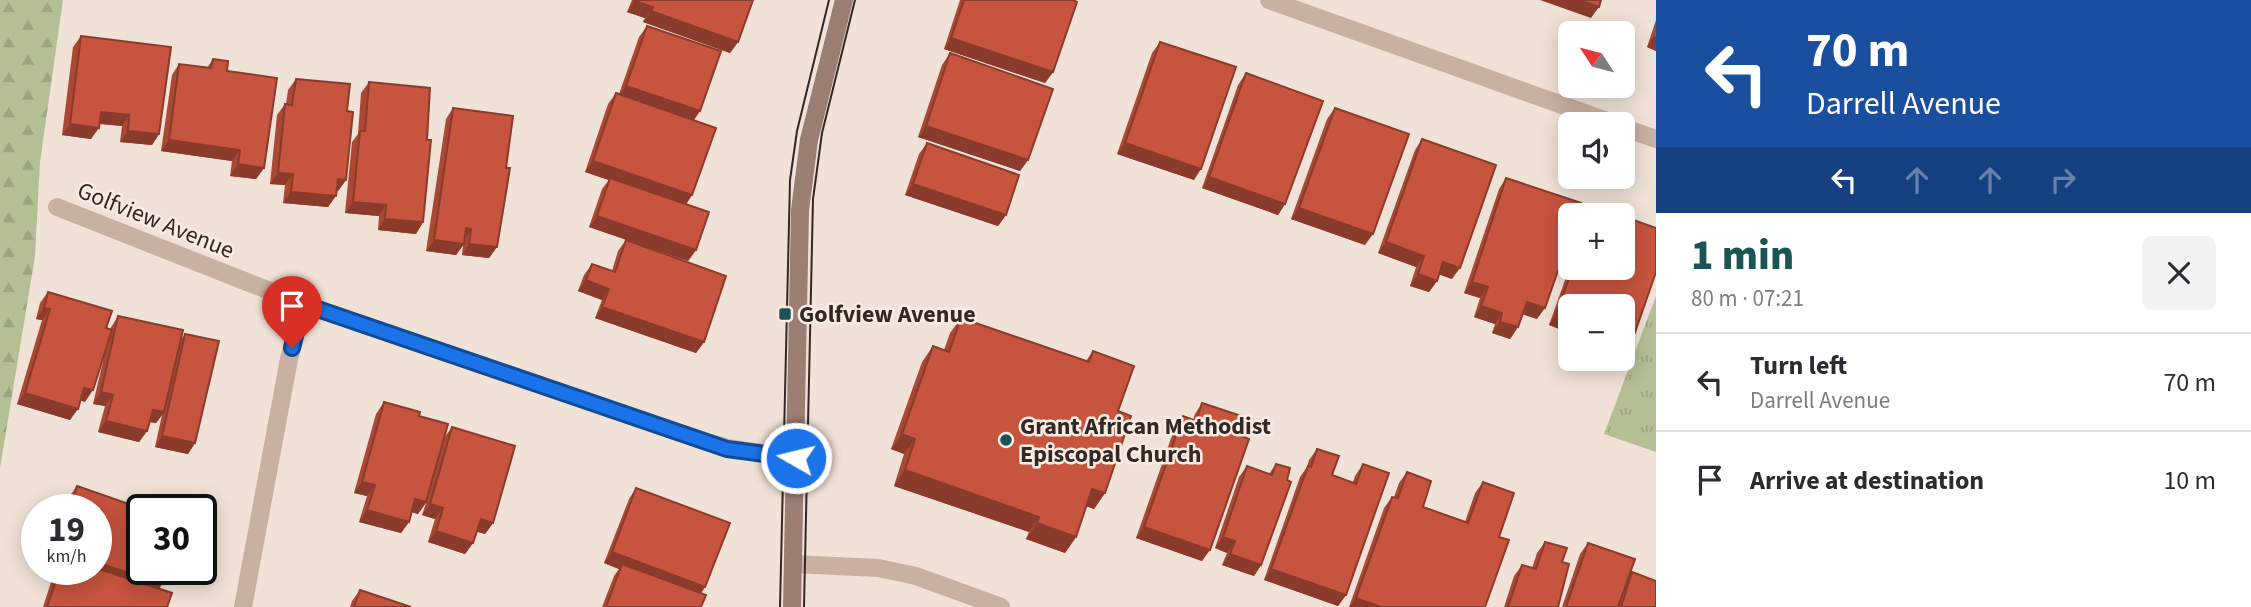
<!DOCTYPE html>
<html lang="en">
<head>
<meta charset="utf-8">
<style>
	:root { --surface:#fff; --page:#f2f2f3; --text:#2b2b33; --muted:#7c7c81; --line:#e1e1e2; --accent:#1a5453 }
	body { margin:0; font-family:"Source Sans 3",sans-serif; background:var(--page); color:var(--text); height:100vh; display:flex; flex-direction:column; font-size:26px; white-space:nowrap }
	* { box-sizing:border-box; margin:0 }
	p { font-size:23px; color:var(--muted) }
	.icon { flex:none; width:38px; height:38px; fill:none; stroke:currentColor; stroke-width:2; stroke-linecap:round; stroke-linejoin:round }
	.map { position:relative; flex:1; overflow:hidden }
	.panel { display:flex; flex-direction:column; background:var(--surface); width:595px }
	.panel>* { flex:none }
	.top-card { background:#1a4fa0; color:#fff; overflow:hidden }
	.needle { width:46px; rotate:306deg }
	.controls { position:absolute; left:1558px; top:21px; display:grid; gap:14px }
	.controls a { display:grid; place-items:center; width:77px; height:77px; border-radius:10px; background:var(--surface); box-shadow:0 4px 18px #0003; font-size:35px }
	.speed { position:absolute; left:21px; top:494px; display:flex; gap:14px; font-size:35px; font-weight:700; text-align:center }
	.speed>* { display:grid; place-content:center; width:91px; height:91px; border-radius:50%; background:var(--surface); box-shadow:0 4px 18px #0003; line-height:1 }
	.speed small { font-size:18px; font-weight:400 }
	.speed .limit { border:4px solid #111; border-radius:10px; background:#fff; color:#111 }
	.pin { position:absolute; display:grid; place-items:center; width:60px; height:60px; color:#fff; margin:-72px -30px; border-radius:50% 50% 50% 0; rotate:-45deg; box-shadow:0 0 7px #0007 }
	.pin .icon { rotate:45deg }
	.me { position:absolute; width:77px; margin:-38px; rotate:278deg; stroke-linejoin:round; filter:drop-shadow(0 0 5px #0008) }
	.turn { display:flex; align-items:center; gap:24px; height:147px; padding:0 35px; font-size:32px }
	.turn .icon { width:91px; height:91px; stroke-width:2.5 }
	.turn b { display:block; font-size:49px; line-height:60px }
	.lanes { display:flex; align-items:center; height:66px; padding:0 35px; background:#0003; justify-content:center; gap:35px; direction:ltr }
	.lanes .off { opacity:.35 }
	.round { display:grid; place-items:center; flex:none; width:74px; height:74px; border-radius:10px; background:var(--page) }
	.head { display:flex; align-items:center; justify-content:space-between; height:119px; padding:0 35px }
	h1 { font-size:42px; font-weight:800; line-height:52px; color:var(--accent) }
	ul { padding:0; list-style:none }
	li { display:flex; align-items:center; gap:21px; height:98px; padding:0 35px; border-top:2px solid var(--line) }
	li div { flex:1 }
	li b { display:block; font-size:26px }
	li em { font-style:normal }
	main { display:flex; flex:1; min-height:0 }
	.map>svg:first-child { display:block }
</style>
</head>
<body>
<main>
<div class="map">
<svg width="1656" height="607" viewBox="0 0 1656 607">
	<defs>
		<pattern id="forest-firs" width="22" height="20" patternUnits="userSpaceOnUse" patternTransform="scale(1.75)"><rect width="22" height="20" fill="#b5bf96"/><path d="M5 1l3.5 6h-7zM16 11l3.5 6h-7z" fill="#9ca481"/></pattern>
		<pattern id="park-tufts" width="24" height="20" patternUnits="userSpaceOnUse" patternTransform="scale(1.75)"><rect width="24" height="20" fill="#b5bf96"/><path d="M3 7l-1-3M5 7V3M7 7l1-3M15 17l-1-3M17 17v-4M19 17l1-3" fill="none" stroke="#9ca481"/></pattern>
	</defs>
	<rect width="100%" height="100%" fill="#f0e2d6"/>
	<path fill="url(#forest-firs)" d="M 0,0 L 63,0 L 40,162 L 35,256 L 0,468 Z"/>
	<path fill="url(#park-tufts)" d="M 1656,296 L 1656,452 L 1604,434 Z"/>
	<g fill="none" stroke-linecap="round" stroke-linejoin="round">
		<path stroke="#c8b1a2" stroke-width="18" d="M 1269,0 L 1615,124
			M 1622,127 L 1656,139
			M 57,207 L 303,304 L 710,443 L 727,448 L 796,458
			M 793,564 L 878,568 L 916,576 L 1001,607
			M 243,607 L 289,359 L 303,304"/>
		<path stroke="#9b7f74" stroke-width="18" d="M 792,607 L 800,210 L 809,140 L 844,0"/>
		<path stroke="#332825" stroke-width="2" d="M 780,607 L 790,180 L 797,131 L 829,0
			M 804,607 L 813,199 L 822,133 L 855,0"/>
	</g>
	<path fill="#ab4835" d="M 632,0 L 753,0 L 738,42 L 730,53 L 643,22 L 645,18 L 627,12 Z
		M 960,0 L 1073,0 L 1053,72 L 1045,83 L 944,49 Z
		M 1656,20 L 1656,51 L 1647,47 Z
		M 647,26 L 700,111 L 694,120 L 692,195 L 686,204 L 696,250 L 688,261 L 589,227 L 602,189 L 609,180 L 585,172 L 608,104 L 616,93 L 619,94 L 639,37 Z
		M 81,36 L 159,134 L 152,145 L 120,142 L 122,126 L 99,124 L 91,139 L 62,135 L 73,47 Z
		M 1160,42 L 1194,180 L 1117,154 L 1152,53 Z
		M 950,53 L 1028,160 L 1020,171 L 918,137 L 942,65 Z
		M 213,59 L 227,71 L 264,168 L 256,179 L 230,176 L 232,161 L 161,151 L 172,75 L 179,64 L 207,68 Z
		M 1246,73 L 1285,204 L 1278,215 L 1202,188 L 1238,85 Z
		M 296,79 L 347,111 L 346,180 L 338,191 L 337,191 L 328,207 L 283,203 L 285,185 L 270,184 L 277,115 L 285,104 L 286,104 L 288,90 Z
		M 369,82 L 423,222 L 416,234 L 378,230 L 379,216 L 345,213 L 352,142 L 358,134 L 361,93 Z
		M 453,108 L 506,168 L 497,247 L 489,258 L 462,255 L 463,245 L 456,255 L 426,251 L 446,119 Z
		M 1335,108 L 1365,245 L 1291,219 L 1327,119 Z
		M 1422,139 L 1452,279 L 1439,274 L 1437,281 L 1429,292 L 1410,286 L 1416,267 L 1378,253 L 1415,150 Z
		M 927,143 L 1006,215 L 998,226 L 905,195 L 919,154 Z
		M 1506,178 L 1537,319 L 1522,314 L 1518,327 L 1510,339 L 1492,333 L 1495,324 L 1474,317 L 1480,298 L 1464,293 L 1499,189 Z
		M 626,240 L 704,342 L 696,353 L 595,318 L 602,300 L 578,291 L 584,275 L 592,264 L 612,271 L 618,251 Z
		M 1570,266 L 1570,268 L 1622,268 L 1624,352 L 1570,306 L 1570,333 L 1549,325 Z
		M 48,292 L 110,329 L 118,316 L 180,341 L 185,334 L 195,443 L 188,454 L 155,447 L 162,415 L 156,423 L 149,422 L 147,431 L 139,442 L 98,432 L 105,406 L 93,404 L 104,357 L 85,402 L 80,400 L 70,420 L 17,404 L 42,320 L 36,319 L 40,303 Z
		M 961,318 L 1086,361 L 1093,351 L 1118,411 L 1105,493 L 1094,509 L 1086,506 L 1076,537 L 1065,553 L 1026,539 L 1029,532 L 894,486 L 904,454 L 891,449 L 922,362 L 933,346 L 944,350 L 950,333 Z
		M 384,402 L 419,416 L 444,438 L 452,427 L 493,523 L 485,534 L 477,532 L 473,543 L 465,554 L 428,542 L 435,519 L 422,515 L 426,503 L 418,514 L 411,512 L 409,522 L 401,533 L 359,522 L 367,496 L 354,493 L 376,414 Z
		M 1202,403 L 1235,433 L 1202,561 L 1136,538 L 1175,427 L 1183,416 L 1193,420 L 1195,414 Z
		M 1317,449 L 1332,475 L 1353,482 L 1355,476 L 1363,464 L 1346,595 L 1338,606 L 1264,580 L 1300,477 L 1307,467 L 1309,460 Z
		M 1276,464 L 1287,480 L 1261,565 L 1254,576 L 1222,565 L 1227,553 L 1215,548 L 1239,477 L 1247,466 L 1269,474 Z
		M 1407,472 L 1423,507 L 1465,522 L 1475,493 L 1483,482 L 1499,537 L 1485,607 L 1349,607 L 1384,508 L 1392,497 L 1394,497 L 1399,483 Z
		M 77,486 L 162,584 L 159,589 L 167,607 L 43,607 L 53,576 L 58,569 L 74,569 L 86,573 L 86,572 L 77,569 L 96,569 L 96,509 L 65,509 L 69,497 Z
		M 636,488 L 701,593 L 701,607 L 602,607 L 614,576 L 619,569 L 604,563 L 629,499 Z
		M 1545,542 L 1562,562 L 1558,607 L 1504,607 L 1514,576 L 1522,565 L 1532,568 L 1537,553 Z
		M 1588,543 L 1628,579 L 1632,572 L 1656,607 L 1562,607 L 1580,554 Z
		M 360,590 L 411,607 L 350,607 L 352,601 Z"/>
	<path fill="#8b3b2b" d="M 1540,0 L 1579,0 L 1599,7 L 1591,18 Z
		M 635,1 L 653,7 L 645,18 L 627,12 Z
		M 651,11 L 738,42 L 730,53 L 643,22 Z
		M 1654,36 L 1656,37 L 1656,51 L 1647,47 Z
		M 951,38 L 1053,72 L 1045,83 L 944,49 Z
		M 626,86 L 700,111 L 692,122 L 618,97 Z
		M 101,112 L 129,115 L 122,126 L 93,123 Z
		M 70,124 L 99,128 L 91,139 L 62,135 Z
		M 926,126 L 1028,160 L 1020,171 L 918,137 Z
		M 128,131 L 159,134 L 152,145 L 120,142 Z
		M 169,140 L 240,150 L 232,161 L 161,151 Z
		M 1125,143 L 1201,169 L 1194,180 L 1117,154 Z
		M 593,161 L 692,195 L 685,206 L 585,172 Z
		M 238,164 L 264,168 L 256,179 L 230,176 Z
		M 278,173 L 293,174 L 285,185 L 270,184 Z
		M 1209,177 L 1285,204 L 1278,215 L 1202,188 Z
		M 338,179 L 346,180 L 338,191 L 330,190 Z
		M 913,184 L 1006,215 L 998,226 L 905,195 Z
		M 291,192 L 336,196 L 328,207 L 283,203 Z
		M 353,202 L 386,205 L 379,216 L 345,213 Z
		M 1299,208 L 1373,234 L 1365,245 L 1291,219 Z
		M 597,216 L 696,250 L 688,261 L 589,227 Z
		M 385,219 L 423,222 L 416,234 L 378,230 Z
		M 466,228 L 471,229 L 464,240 Z
		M 434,240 L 464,244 L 456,255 L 426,251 Z
		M 1386,242 L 1424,256 L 1416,267 L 1378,253 Z
		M 469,244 L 497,247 L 489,258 L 462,255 Z
		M 1443,262 L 1460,268 L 1452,279 L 1435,273 Z
		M 1418,274 L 1437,281 L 1429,292 L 1410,286 Z
		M 586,280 L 609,289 L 602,300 L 578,291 Z
		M 1472,282 L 1488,287 L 1480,298 L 1464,293 Z
		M 1527,302 L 1545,308 L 1537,319 L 1519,313 Z
		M 1481,306 L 1502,313 L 1495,324 L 1474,317 Z
		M 602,307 L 704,342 L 696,353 L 595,318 Z
		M 44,308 L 50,309 L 42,320 L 36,319 Z
		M 1556,314 L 1570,319 L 1570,333 L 1549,325 Z
		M 1500,322 L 1518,327 L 1510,339 L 1492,333 Z
		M 1622,337 L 1632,341 L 1624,352 L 1622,351 Z
		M 84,388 L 93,390 L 85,402 L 77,399 Z
		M 101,392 L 113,395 L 105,406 L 93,404 Z
		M 25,393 L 78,409 L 70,420 L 17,404 Z
		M 153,410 L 164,412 L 156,423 L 145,421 Z
		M 106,421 L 147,431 L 139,442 L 98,432 Z
		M 902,434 L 915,439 L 904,454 L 891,449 Z
		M 162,436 L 195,443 L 188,454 L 155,447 Z
		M 905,470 L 1039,517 L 1029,532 L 894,486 Z
		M 362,482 L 375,485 L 367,496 L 354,493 Z
		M 1092,489 L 1105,493 L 1094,509 L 1081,504 Z
		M 415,499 L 426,502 L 418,514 L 407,511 Z
		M 430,504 L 443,508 L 435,519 L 422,515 Z
		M 367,510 L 409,522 L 401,533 L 359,522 Z
		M 481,519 L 493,523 L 485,534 L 473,530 Z
		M 1037,523 L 1076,537 L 1065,553 L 1026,539 Z
		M 1144,527 L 1210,550 L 1202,561 L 1136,538 Z
		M 436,531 L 473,543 L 465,554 L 428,542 Z
		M 1223,537 L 1235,541 L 1227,553 L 1215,548 Z
		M 612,552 L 705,587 L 698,598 L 622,564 L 619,569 L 604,563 Z
		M 1230,554 L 1261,565 L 1254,576 L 1222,565 Z
		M 96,562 L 162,584 L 155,596 L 96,569 Z
		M 77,569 L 89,569 L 86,572 Z
		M 1271,569 L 1346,595 L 1338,606 L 1264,580 Z
		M 1356,598 L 1381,607 L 1350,607 Z"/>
	<path fill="#c7543e" stroke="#8b3b2b" stroke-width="2" d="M 636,0 L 753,0 L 738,42 L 651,11 L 653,7 L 635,1 Z
		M 964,0 L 1073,0 L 1077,2 L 1053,72 L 951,38 Z
		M 1579,0 L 1601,0 L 1599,7 Z
		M 647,26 L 721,51 L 700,111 L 626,86 Z
		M 81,36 L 171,47 L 159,134 L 128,131 L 129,115 L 101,112 L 99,128 L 70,124 Z
		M 1160,42 L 1236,67 L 1201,169 L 1125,143 Z
		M 950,53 L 1053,89 L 1028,160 L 926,126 Z
		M 213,59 L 228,61 L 227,71 L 277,78 L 264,168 L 238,164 L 240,150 L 169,140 L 179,64 L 211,68 Z
		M 1246,73 L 1323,101 L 1285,204 L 1209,177 Z
		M 296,79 L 350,84 L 347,111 L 353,112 L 346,180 L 338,179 L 336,196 L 291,192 L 293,174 L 278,173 L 285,104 L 292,105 Z
		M 369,82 L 430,88 L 427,140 L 431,140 L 423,222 L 385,219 L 386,205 L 353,202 L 360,131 L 365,131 Z
		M 616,93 L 716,128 L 692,195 L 593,161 Z
		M 453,108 L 513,116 L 506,168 L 510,168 L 497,247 L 469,244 L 471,229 L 466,228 L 464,244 L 434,240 Z
		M 1335,108 L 1409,134 L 1373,234 L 1299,208 Z
		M 1422,139 L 1496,165 L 1460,268 L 1443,262 L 1437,281 L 1418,274 L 1424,256 L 1386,242 Z
		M 927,143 L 1019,175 L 1006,215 L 913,184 Z
		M 610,178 L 709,212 L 696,250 L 597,216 Z
		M 1506,178 L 1581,203 L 1577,215 L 1570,215 L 1570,236 L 1545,308 L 1527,302 L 1518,327 L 1500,322 L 1502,313 L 1481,306 L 1488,287 L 1472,282 Z
		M 1595,207 L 1619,215 L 1592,215 Z
		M 1622,216 L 1656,228 L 1656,272 L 1632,341 L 1622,337 L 1622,306 L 1570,306 L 1570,319 L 1556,314 L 1573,268 L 1622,268 Z
		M 626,240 L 726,276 L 704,342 L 602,307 L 609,289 L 586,280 L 592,264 L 615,272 Z
		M 48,292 L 112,311 L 106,328 L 112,330 L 93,390 L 84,388 L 78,409 L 25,393 L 50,309 L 44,308 Z
		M 118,316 L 183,330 L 164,412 L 153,410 L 147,431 L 106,421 L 113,395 L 101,392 Z
		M 961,318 L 1089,362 L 1093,351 L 1134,366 L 1118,411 L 1131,416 L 1105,493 L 1092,489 L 1076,537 L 1037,523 L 1039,517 L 905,470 L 915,439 L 902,434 L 933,346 L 949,352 Z
		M 185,334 L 219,341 L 195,443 L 162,436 Z
		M 384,402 L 420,412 L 419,416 L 448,424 L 426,502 L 415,499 L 409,522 L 367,510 L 375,485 L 362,482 Z
		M 1202,403 L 1241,416 L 1235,433 L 1249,439 L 1210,550 L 1144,527 L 1183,416 L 1196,421 Z
		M 452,427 L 515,446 L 493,523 L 481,519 L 473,543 L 436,531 L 443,508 L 430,504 Z
		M 1317,449 L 1339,456 L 1332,475 L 1356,484 L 1363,464 L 1389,473 L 1346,595 L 1271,569 L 1308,466 L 1311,467 Z
		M 1276,464 L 1290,468 L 1287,480 L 1291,482 L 1261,565 L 1230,554 L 1235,541 L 1223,537 L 1247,466 L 1272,475 Z
		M 1407,472 L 1431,481 L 1423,507 L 1468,523 L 1483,482 L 1514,493 L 1499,537 L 1509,540 L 1485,607 L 1381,607 L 1356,598 L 1392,497 L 1398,498 Z
		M 77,486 L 143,509 L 142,509 L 142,569 L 168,569 L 162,584 L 96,562 L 96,509 L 69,509 Z
		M 636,488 L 730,523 L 705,587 L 612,552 Z
		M 1545,542 L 1567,548 L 1562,562 L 1569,564 L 1558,607 L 1508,607 L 1522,565 L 1536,569 Z
		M 1588,543 L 1635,559 L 1618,607 L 1566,607 Z
		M 622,564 L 706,595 L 701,607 L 606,607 Z
		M 96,568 L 172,593 L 167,607 L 47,607 L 60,569 L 74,569 L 88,574 L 90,569 Z
		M 1632,572 L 1656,581 L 1656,607 L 1621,607 Z
		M 360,590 L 411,607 L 354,607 Z"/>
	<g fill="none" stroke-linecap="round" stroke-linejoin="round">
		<defs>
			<path id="route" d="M 292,348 L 303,304 L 727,449 L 796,458"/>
		</defs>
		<use href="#route" stroke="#114b97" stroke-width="18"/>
		<use href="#route" stroke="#1a73e8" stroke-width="12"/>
	</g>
	<g fill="#1a5453" stroke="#f9ece2" stroke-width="2.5">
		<rect x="778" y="307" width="14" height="14" rx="3.5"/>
		<circle cx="1006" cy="440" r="7"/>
	</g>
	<g text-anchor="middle" stroke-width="5" stroke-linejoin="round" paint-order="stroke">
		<g font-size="24" fill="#332825" stroke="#f9ece2">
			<text transform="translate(156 220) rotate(22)" y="8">Golfview Avenue</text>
		</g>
		<g font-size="24" font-weight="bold" fill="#332825" stroke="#f9ece2" text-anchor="start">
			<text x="799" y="322">Golfview Avenue</text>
			<text x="1020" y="434">Grant African Methodist<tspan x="1020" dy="28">Episcopal Church</tspan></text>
		</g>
	</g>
</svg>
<div class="controls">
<a><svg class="needle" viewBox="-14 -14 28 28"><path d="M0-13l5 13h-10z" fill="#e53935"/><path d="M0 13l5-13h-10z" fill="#7c7c81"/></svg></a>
<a><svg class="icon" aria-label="sound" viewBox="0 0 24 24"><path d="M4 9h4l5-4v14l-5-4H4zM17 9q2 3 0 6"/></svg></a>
<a>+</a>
<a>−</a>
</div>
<div class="speed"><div>19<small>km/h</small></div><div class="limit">30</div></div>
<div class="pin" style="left:292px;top:348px;background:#d93025"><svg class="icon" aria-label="arrive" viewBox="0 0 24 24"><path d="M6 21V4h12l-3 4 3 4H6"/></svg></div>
<svg class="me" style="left:796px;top:458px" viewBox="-20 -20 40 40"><circle r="17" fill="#1a73e8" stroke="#fff" stroke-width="3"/><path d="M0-11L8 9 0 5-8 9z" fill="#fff"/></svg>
</div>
<section class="panel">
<div class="top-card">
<div class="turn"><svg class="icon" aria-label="left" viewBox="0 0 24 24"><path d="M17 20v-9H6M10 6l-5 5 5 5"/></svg><div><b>70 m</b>Darrell Avenue</div></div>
<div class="lanes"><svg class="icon" aria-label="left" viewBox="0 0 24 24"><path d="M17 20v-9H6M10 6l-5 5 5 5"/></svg><svg class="icon off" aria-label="ahead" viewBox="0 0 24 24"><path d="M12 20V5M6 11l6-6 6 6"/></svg><svg class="icon off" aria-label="ahead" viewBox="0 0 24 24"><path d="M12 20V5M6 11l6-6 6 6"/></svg><svg class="icon off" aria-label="right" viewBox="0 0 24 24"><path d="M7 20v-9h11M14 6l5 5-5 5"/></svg></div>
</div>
<div class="head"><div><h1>1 min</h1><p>80 m · 07:21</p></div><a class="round"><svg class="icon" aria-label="close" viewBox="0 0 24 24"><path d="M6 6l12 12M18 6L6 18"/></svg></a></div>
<ul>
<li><svg class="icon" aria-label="left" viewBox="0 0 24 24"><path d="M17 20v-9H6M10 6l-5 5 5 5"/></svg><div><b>Turn left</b><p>Darrell Avenue</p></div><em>70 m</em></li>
<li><svg class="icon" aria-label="arrive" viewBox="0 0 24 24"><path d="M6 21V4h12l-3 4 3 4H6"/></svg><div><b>Arrive at destination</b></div><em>10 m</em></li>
</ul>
</section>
</main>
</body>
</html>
